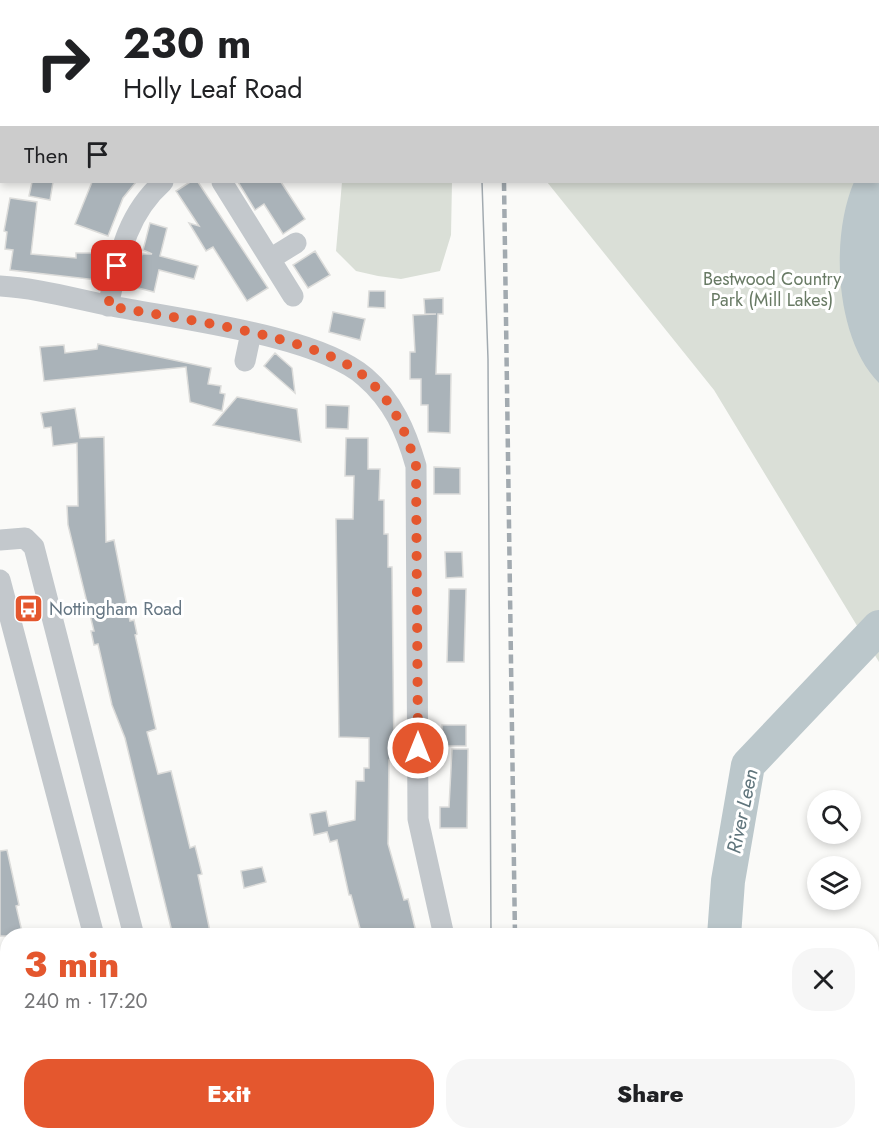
<!DOCTYPE html>
<html lang="en">
<head>
<meta charset="utf-8">
<style>
	:root { --surface:#fff; --page:#f6f6f6; --text:#202124; --muted:#757577; --accent:#e4572e }
	body { margin:0; font-family:Jost,sans-serif; background:var(--page); color:var(--text); height:100vh; display:flex; flex-direction:column; font-size:22px; white-space:nowrap }
	* { box-sizing:border-box; margin:0 }
	p { font-size:20px; color:var(--muted) }
	.icon { flex:none; width:33px; height:33px; fill:none; stroke:currentColor; stroke-width:2; stroke-linecap:round; stroke-linejoin:round }
	.map { position:relative; flex:1; overflow:hidden }
	.sheet { position:absolute; left:0px; top:928px; width:879px; height:212px; display:flex; flex-direction:column; background:var(--surface); border-radius:24px 24px 0 0; box-shadow:0 3px 9px #0003 }
	.sheet>* { flex:none }
	.guide { position:absolute; left:0px; top:0px; width:879px; height:183px; box-shadow:0 3px 9px #0003; background:#fff; color:var(--text); overflow:hidden }
	.buttons { position:absolute; left:807px; top:790px; display:grid; gap:12px }
	.buttons a { display:grid; place-items:center; width:54px; height:54px; border-radius:50%; background:var(--surface); box-shadow:0 3px 9px #0003; font-size:30px }
	.pin { position:absolute; display:grid; place-items:center; width:51px; height:51px; color:#fff; margin:-26px; border-radius:12px; box-shadow:0 3px 9px #0006 }
	.me { position:absolute; width:66px; margin:-33px; rotate:0deg; stroke-linejoin:round; filter:drop-shadow(0 0 4px #0008) }
	.turn { display:flex; align-items:center; gap:21px; height:126px; padding:0 24px; font-size:27px }
	.turn .icon { width:78px; height:78px; stroke-width:2.5 }
	.turn b { display:block; font-size:42px; line-height:51px }
	.then { display:flex; align-items:center; height:57px; padding:0 24px; background:#0003; gap:12px; font-size:22px }
	.round { display:grid; place-items:center; flex:none; width:63px; height:63px; border-radius:24px; background:var(--page) }
	.overview { display:flex; align-items:center; justify-content:space-between; height:102px; padding:0 24px }
	h1 { font-size:36px; font-weight:800; line-height:45px; color:var(--accent) }
	.button { display:flex; gap:12px; margin-top:auto; padding:12px 24px }
	.button a { flex:1; height:69px; border-radius:24px; background:var(--accent); color:#fff; font-size:24px; font-weight:800; line-height:69px; text-align:center }
	.button a+a { background:var(--page); color:var(--text) }
	.map>svg:first-child { display:block }
</style>
</head>
<body>
<div class="map">
<svg width="879" height="1139" viewBox="0 0 879 1139">
	<rect width="100%" height="100%" fill="#fafaf8"/>
	<path fill="#dadfd7" d="M 330,0 L 444,0 L 444,1 L 331,2 Z
		M 523,0 L 879,0 L 879,662 L 714,390 L 547,182 L 878,182 L 878,2 Z
		M 342,182 L 452,182 L 451,235 L 440,271 L 401,279 L 378,276 L 356,271 L 336,251 Z
		M 879,1078 L 879,1128 C 871,1112 866,1092 879,1078 Z
		M 619,1133 L 664,1133 L 673,1139 L 619,1139 Z"/>
	<path fill="#bbc7cb" d="M 879,156 L 879,383 C 835,339 830,237 854,182 L 878,182 Z"/>
	<g fill="none" stroke-linecap="round" stroke-linejoin="round">
		<path stroke="#bbc7cb" stroke-width="34" d="M 724,936 L 728,881 L 748,765 L 879,627
			M 776,1139 L 776,1132"/>
	</g>
	<path fill="#aab3b9" stroke="#dcdcda" stroke-width="1.5" d="M 32,182 L 53,182 L 50,200 L 29,196 Z
		M 92,182 L 136,182 L 123,198 L 108,236 L 75,224 Z
		M 190,182 L 198,182 L 268,288 L 247,301 L 213,247 L 206,251 L 189,223 L 199,226 L 176,191 Z
		M 238,182 L 281,182 L 305,219 L 283,234 L 264,204 L 255,210 Z
		M 10,198 L 37,202 L 31,254 L 76,258 L 76,253 L 97,253 L 97,280 L 10,270 L 13,250 L 5,249 L 7,232 L 4,231 Z
		M 150,223 L 167,228 L 160,256 L 198,266 L 194,279 L 159,270 L 154,292 L 130,286 L 134,267 L 138,268 L 142,254 L 152,254 L 143,250 Z
		M 315,251 L 330,275 L 308,288 L 293,265 Z
		M 369,291 L 385,291 L 385,308 L 368,307 Z
		M 443,298 L 443,314 L 438,314 L 436,374 L 451,374 L 450,433 L 428,432 L 428,405 L 421,405 L 421,379 L 410,379 L 410,352 L 415,352 L 413,315 L 436,314 L 425,314 L 424,299 Z
		M 333,312 L 365,319 L 360,340 L 329,332 Z
		M 98,344 L 211,368 L 208,384 L 221,386 L 220,393 L 225,394 L 222,411 L 190,402 L 186,367 L 44,381 L 40,347 L 64,345 L 65,353 L 97,349 Z
		M 275,353 L 292,368 L 295,393 L 264,366 Z
		M 237,397 L 297,409 L 301,442 L 213,425 Z
		M 326,405 L 349,406 L 348,429 L 326,428 Z
		M 75,408 L 80,438 L 104,437 L 106,542 L 114,540 L 130,621 L 134,620 L 137,634 L 135,635 L 156,729 L 147,732 L 158,774 L 171,771 L 190,848 L 195,846 L 202,874 L 198,875 L 211,936 L 173,936 L 125,738 L 112,705 L 98,644 L 94,645 L 91,631 L 94,631 L 68,525 L 67,506 L 78,506 L 77,443 L 53,446 L 51,427 L 44,428 L 41,413 Z
		M 346,438 L 368,438 L 368,469 L 380,469 L 379,500 L 384,500 L 384,534 L 388,534 L 388,567 L 392,567 L 394,760 L 389,760 L 388,844 L 404,900 L 408,899 L 417,936 L 362,936 L 351,895 L 349,895 L 337,840 L 330,842 L 327,832 L 314,835 L 310,814 L 326,811 L 329,826 L 355,820 L 356,781 L 364,781 L 364,768 L 369,768 L 369,738 L 339,737 L 336,519 L 353,519 L 354,476 L 345,476 Z
		M 434,467 L 460,468 L 460,494 L 434,494 Z
		M 445,552 L 462,552 L 463,577 L 446,578 Z
		M 449,589 L 466,589 L 464,662 L 447,662 Z
		M 442,725 L 466,725 L 466,746 L 442,746 Z
		M 452,749 L 468,749 L 467,828 L 440,828 L 440,807 L 449,807 Z
		M 7,850 L 19,905 L 16,906 L 23,936 L 0,936 L 0,851 Z
		M 262,867 L 266,882 L 244,888 L 241,871 Z"/>
	<g fill="none" stroke-linecap="round" stroke-linejoin="round">
		<path stroke="#c3c8cc" stroke-width="21" d="M 112,0 L 112,2
			M 318,0 L 319,2
			M 173,2 L 175,0
			M 0,102 L 2,101
			M 222,182 L 293,296
			M 270,259 L 296,243
			M 0,286 C 37,288 76,299 112,306 C 176,319 317,335 365,377 C 393,401 406,431 416,466 L 418,819 L 444,936
			M 108,306 C 119,258 125,216 163,182
			M 245,361 L 251,333
			M 0,540 L 25,538 L 34,547 L 134,936
			M 0,580 L 94,936
			M 145,1132 L 147,1139
			M 461,1132 L 461,1139"/>
		<path stroke="#a2aab0" stroke-width="1.5" d="M 475,0 L 475,2
			M 482,182 L 488,359 L 491,936
			M 493,1132 L 493,1139"/>
		<path stroke="#a2aab0" stroke-width="4.5" stroke-dasharray="9 4.5" stroke-linecap="butt" d="M 493,0 L 494,2
			M 504,182 L 515,936
			M 517,1132 L 518,1139"/>
	</g>
	<g fill="none" stroke-linecap="round" stroke-linejoin="round">
		<path stroke="#e4572e" stroke-width="10" stroke-dasharray="0 18" d="M 117,266 L 108,306 C 172,318 318,335 365,377 C 393,401 406,431 416,466 L 418,748"/>
	</g>
	<defs>
		<symbol id="bus-square" viewBox="-11 -11 22 22"><rect x="-9" y="-9" width="18" height="18" rx="4" fill="#e4572e" stroke="#fff"/><path d="M-5-6H5V4H4V6H2V4H-2V6H-4V4H-5ZM-3.5-4V0h7V-4ZM-3.5 1.2v1.5H-2V1.2ZM2 1.2v1.5H3.5V1.2Z" fill="#fff"/></symbol>
	</defs>
	<g fill-rule="evenodd">
		<use href="#bus-square" x="12" y="592" width="33" height="33"/>
	</g>
	<g text-anchor="middle" stroke-width="6" stroke-linejoin="round" paint-order="stroke">
		<g font-size="18" fill="#687a64" stroke="#fff">
			<text x="772" y="285">Bestwood Country<tspan x="772" dy="21">Park (Mill Lakes)</tspan></text>
		</g>
		<g font-size="18" fill="#657683" stroke="#fff" text-anchor="start">
			<text x="49" y="615">Nottingham Road</text>
		</g>
		<g font-size="20" font-style="italic" fill="#60757c" stroke="#fff">
			<text transform="translate(742 811) rotate(-78)" y="7">River Leen</text>
		</g>
	</g>
</svg>
<div class="buttons">
<a><svg class="icon" aria-label="search" viewBox="0 0 24 24"><circle cx="10" cy="10" r="6"/><path d="M15 15l6 6"/></svg></a>
<a><svg class="icon" aria-label="layers" viewBox="0 0 24 24"><path d="M12 4l9 5-9 5-9-5zM3 14l9 5 9-5"/></svg></a>
</div>
<div class="pin" style="left:117px;top:266px;background:#d93025"><svg class="icon" aria-label="arrive" viewBox="0 0 24 24"><path d="M6 21V4h12l-3 4 3 4H6"/></svg></div>
<svg class="me" style="left:418px;top:748px" viewBox="-20 -20 40 40"><circle r="17" fill="#e4572e" stroke="#fff" stroke-width="3"/><path d="M0-11L8 9 0 5-8 9z" fill="#fff"/></svg>
<div class="guide">
<div class="turn"><svg class="icon" aria-label="right" viewBox="0 0 24 24"><path d="M7 20v-9h11M14 6l5 5-5 5"/></svg><div><b>230 m</b>Holly Leaf Road</div></div>
<div class="then">Then<svg class="icon" aria-label="arrive" viewBox="0 0 24 24"><path d="M6 21V4h12l-3 4 3 4H6"/></svg></div>
</div>
<section class="sheet">
<div class="overview"><div><h1>3 min</h1><p>240 m · 17:20</p></div><a class="round"><svg class="icon" aria-label="close" viewBox="0 0 24 24"><path d="M6 6l12 12M18 6L6 18"/></svg></a></div>
<div class="button"><a>Exit</a><a>Share</a></div>
</section>
</div>
</body>
</html>
